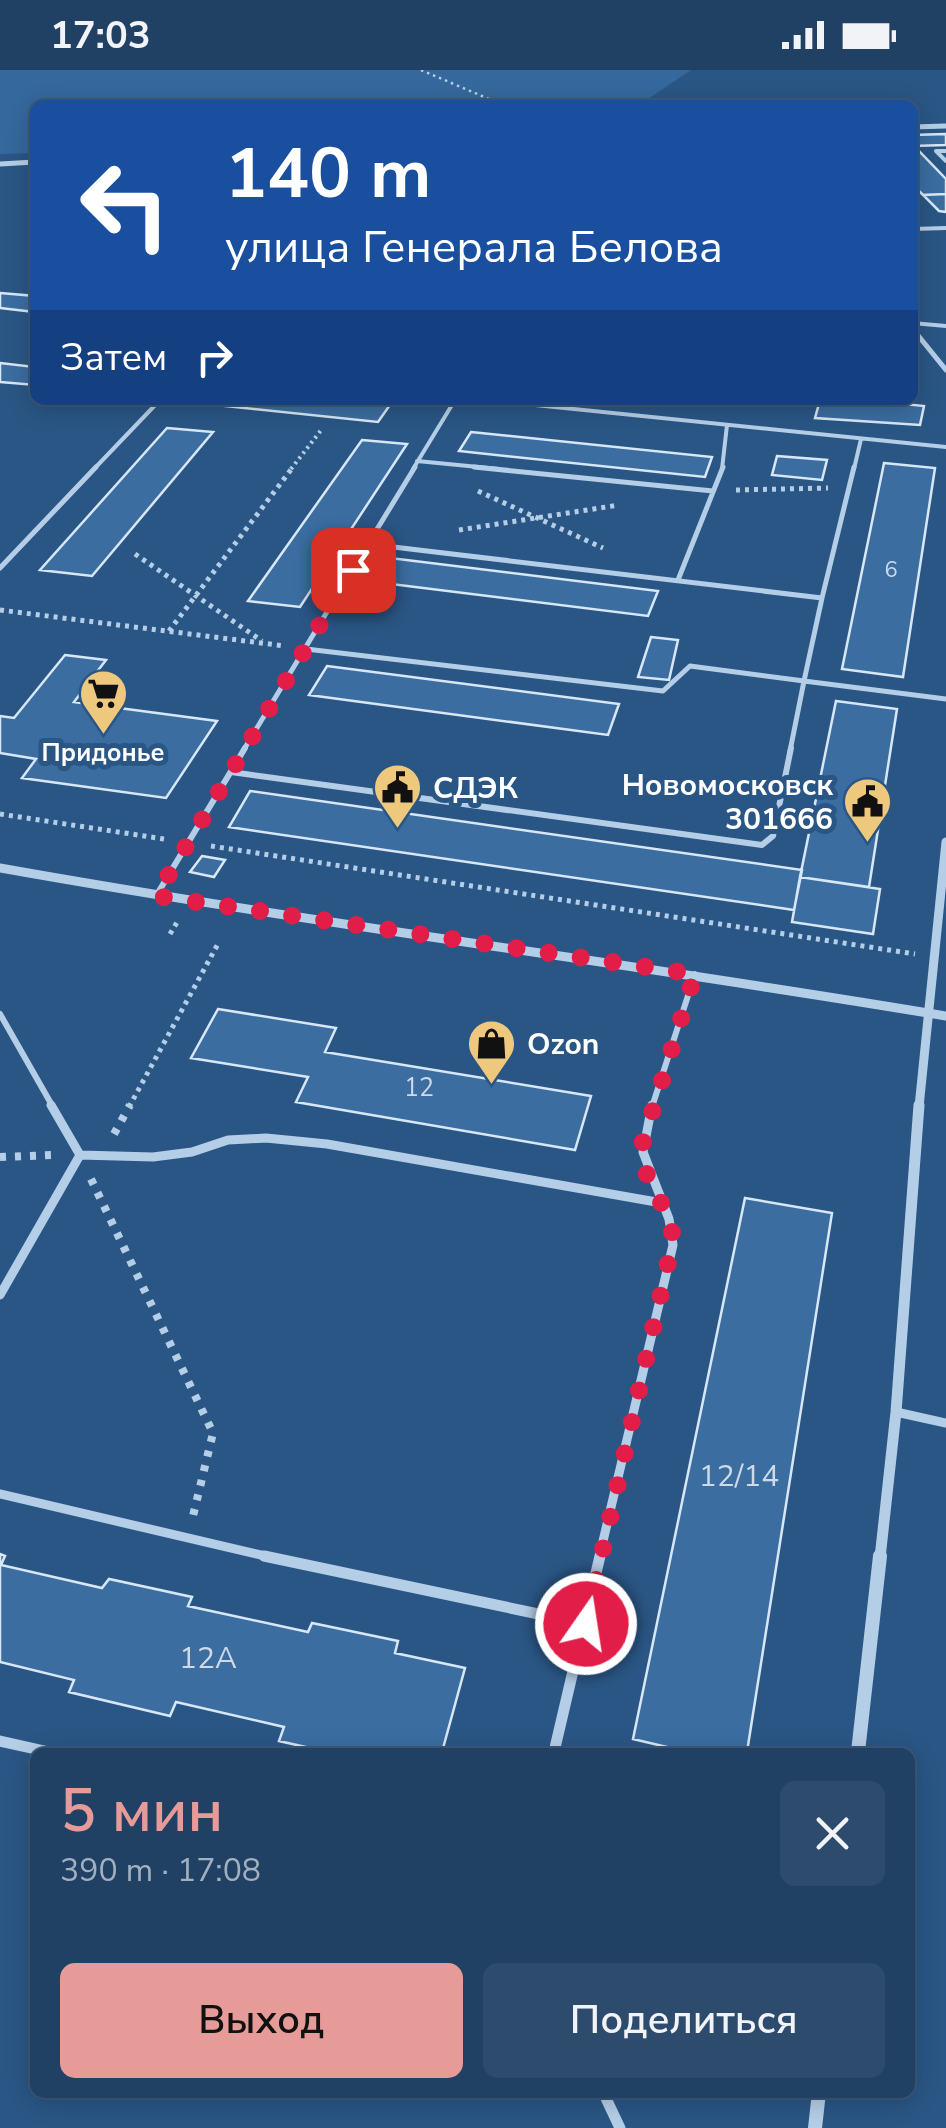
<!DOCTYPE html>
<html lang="ru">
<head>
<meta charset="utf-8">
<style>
	:root { --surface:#204064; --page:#2d4b6d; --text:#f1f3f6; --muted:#a2afbf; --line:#3d5978; --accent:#e69b98 }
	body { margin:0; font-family:"Nunito Sans",sans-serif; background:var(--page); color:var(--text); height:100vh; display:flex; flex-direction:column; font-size:38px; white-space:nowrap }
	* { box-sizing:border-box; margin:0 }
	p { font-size:32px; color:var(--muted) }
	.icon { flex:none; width:55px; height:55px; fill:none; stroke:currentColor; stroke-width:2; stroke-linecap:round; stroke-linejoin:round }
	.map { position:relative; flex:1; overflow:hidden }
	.drawer { position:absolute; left:30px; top:1678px; width:885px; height:350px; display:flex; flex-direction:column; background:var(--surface); border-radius:15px; box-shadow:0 5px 25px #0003,0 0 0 2px var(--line) }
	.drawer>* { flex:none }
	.guide { position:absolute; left:30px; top:30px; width:888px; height:305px; border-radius:15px; box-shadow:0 5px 25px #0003,0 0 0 2px var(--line); background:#1a4fa0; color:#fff; overflow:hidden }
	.pin { position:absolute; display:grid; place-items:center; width:85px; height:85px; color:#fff; margin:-42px; border-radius:20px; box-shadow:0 5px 15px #0006 }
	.me { position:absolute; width:110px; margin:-55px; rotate:13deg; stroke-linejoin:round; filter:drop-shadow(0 0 8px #0008) }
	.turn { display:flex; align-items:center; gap:35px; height:210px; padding:0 30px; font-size:45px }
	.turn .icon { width:130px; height:130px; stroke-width:2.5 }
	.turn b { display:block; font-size:70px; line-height:85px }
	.then { display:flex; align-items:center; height:95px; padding:0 30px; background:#0003; gap:20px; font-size:38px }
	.round { display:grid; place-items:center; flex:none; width:105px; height:105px; border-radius:15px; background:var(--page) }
	.head { display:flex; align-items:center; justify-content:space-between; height:170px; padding:0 30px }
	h1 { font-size:60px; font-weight:600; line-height:75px; color:var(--accent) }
	.action { display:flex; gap:20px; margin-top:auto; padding:20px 30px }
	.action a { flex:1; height:115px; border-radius:15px; background:var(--accent); color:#111; font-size:40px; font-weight:600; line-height:115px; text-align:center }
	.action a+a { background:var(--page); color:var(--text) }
	.status { display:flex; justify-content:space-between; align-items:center; height:70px; padding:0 50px; background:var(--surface); direction:ltr }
	.status svg { height:28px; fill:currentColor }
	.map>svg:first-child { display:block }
</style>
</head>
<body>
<div class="status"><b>17:03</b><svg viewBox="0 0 49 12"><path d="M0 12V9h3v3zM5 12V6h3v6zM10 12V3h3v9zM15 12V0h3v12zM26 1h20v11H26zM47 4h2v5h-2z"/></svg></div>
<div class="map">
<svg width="946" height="2058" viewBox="0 0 946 2058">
	<rect width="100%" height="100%" fill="#2a5685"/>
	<path fill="#35689c" d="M 0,0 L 691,0 L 639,35 L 35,35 L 35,83 L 0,84 Z"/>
	<path fill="#3b6da1" stroke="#d8e7f6" stroke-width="2.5" d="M 946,64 L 946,75 L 912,76 L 912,65 Z
		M 912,80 L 918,80 L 946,109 L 946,124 L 923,125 L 912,114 Z
		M 946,124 L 946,142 L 939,141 L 923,125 Z
		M 0,223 L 35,226 L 35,242 L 0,238 Z
		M 0,293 L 35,297 L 35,315 L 0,312 Z
		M 190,330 L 371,330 L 392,332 L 378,352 L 188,332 Z
		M 820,330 L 863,333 L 866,330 L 924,336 L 920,355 L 815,348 Z
		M 167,358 L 213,362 L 92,506 L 40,500 Z
		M 471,362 L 712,387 L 705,407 L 459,381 Z
		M 362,370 L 407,374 L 300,537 L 248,531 Z
		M 777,386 L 827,390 L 822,410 L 772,405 Z
		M 884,393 L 935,398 L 903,607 L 842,599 Z
		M 390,488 L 658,521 L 648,546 L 375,512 Z
		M 651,567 L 678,570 L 669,610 L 638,607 Z
		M 65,585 L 106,590 L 74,632 L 217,651 L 166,728 L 22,708 L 36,689 L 0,683 L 0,646 L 14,648 Z
		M 327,596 L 619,634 L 608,665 L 309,625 Z
		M 836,631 L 897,639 L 869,817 L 800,807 Z
		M 250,721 L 802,800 L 794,840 L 229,757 Z
		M 202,786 L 225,790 L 214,807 L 190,802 Z
		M 800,807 L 880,819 L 873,864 L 792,852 Z
		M 218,939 L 336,958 L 325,982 L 591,1026 L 575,1080 L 296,1032 L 308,1007 L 191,988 Z
		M 745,1128 L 832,1143 L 747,1682 L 688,1682 L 633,1669 Z
		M 0,1484 L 5,1486 L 1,1495 L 102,1518 L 109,1509 L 192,1527 L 188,1536 L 308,1562 L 312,1553 L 398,1571 L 395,1583 L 465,1598 L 442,1682 L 328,1682 L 279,1671 L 284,1657 L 176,1632 L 170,1646 L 69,1622 L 74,1610 L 0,1592 Z"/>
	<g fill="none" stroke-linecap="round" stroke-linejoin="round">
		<path stroke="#b5cee7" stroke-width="2.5" stroke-dasharray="2.5 4" stroke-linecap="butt" d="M 421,0 L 503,35"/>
		<path stroke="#b5cee7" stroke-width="4" stroke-dasharray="2.5 4" stroke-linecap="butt" d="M 291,399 L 322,359"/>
		<path stroke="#b5cee7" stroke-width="5" stroke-dasharray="4 5" stroke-linecap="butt" d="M 736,420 L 828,418
			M 478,421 L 603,478
			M 459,460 L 619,435
			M 135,484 L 262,571
			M 0,540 L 285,576
			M 169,561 L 293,397
			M 0,744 L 164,769
			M 211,776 L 915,884
			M 170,864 L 179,849
			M 129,1037 L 219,872"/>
		<path stroke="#b5cee7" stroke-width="8" stroke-dasharray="6 9" stroke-linecap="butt" d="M 114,1064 L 130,1035
			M 0,1087 L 54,1085
			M 91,1109 L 213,1363 L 193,1446"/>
		<path stroke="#b5cee7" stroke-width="4" d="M 946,81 L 936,81 L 946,91
			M 912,159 L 946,158
			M 912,253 L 946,256
			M 485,330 L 946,377
			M 417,391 L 499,399
			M 94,399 L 160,330
			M 413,399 L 455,330
			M 722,399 L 727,355
			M 854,399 L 861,369"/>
		<path stroke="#b5cee7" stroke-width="5" d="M 474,397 L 713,421
			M 368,474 L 415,397
			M 0,498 L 96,397
			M 678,510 L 723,397
			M 822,528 L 804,611 L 946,629
			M 306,579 L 663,621 L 690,596 L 804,611 L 790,681
			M 243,681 L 368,474 L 822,528 L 854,397"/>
		<path stroke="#b5cee7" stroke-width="6" d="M 231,702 L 762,775 L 773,766 L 791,678
			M 156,826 L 245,678
			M 0,944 L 53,1037
			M 652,1037 L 695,904"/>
		<path stroke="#b5cee7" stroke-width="9" d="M 51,1035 L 80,1085 L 153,1087 L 192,1082 L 228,1070 L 266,1068 L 327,1074 L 662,1133
			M 0,1225 L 80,1085
			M 896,1342 L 946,1353
			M 0,1424 L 274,1488
			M 599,1488 L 673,1175 L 669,1149 L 643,1082 L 652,1035"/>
		<path stroke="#b5cee7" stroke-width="11" d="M 264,1486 L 586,1554
			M 0,1671 L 49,1682
			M 554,1682 L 600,1486
			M 603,2022 L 620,2058"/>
		<path stroke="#b5cee7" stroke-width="5" d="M 912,57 L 946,56
			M 0,94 L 35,92
			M 912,258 L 946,300"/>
		<path stroke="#b5cee7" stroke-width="9" d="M 0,798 C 314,854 631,893 946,946
			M 919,1037 L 946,772"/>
		<path stroke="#b5cee7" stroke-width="11" d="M 880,1488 L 896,1342 L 919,1035"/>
		<path stroke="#b5cee7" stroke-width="14" d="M 858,1682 L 880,1486
			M 815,2058 L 819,2022"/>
	</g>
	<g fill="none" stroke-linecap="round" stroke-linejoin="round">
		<path stroke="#e11d48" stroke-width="18" stroke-dasharray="0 32.4" d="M 353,500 L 156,826 L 695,904 L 642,1075 L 648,1111 L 672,1151 L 672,1175 L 586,1554"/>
	</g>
	<defs>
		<symbol id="supermarket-pin" viewBox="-11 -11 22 30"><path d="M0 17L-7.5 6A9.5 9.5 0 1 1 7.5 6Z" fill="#eec87d" stroke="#2a5685"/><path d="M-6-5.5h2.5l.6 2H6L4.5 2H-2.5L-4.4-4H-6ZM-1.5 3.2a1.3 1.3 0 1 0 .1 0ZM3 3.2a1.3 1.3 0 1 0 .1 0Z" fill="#111"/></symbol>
		<symbol id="civic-pin" viewBox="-11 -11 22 30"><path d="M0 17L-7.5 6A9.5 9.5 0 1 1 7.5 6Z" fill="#eec87d" stroke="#2a5685"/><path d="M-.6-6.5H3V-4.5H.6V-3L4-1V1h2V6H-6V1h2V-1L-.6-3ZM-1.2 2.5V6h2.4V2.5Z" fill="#111"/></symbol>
		<symbol id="shop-pin" viewBox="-11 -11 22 30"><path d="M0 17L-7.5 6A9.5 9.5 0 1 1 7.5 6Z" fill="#eec87d" stroke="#2a5685"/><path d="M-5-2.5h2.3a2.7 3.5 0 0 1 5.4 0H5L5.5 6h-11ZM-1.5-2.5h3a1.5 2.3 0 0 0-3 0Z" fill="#111"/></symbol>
	</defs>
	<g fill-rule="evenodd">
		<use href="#supermarket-pin" x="76" y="596" width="55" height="75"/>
		<use href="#civic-pin" x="370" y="690" width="55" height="75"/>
		<use href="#civic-pin" x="840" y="704" width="55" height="75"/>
		<use href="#shop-pin" x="464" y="946" width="55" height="75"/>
	</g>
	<g text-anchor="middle" stroke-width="10" stroke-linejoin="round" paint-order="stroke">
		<g font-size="22" fill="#cedae8">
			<text x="891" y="507">6</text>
		</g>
		<g font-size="25" font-weight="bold" fill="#fff" stroke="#2a5685">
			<text x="103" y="691">Придонье</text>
		</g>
		<g font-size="25" fill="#cedae8">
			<text x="419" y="1026">12</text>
		</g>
		<g font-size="30" font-weight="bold" fill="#fff" stroke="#2a5685" text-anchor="start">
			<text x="833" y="725" text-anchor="end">Новомосковск<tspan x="833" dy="34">301666</tspan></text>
			<text x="433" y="728">СДЭК</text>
			<text x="527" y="984">Ozon</text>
		</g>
		<g font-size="30" fill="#cedae8">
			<text x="739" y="1416">12/14</text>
			<text x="208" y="1598">12А</text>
		</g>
	</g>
</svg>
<div class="pin" style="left:353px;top:500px;background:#d93025"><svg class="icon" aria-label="arrive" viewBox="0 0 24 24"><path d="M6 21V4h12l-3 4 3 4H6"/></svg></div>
<svg class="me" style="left:586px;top:1554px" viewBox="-20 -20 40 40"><circle r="17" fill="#e11d48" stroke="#fff" stroke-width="3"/><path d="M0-11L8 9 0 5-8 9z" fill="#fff"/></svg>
<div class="guide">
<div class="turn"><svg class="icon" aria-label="left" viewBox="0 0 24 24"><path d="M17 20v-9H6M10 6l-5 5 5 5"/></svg><div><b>140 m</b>улица Генерала Белова</div></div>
<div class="then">Затем<svg class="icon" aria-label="right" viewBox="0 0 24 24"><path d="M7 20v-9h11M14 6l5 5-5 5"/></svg></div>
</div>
<section class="drawer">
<div class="head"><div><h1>5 мин</h1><p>390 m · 17:08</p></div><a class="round"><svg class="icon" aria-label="close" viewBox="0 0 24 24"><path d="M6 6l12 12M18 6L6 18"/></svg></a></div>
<div class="action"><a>Выход</a><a>Поделиться</a></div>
</section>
</div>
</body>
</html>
